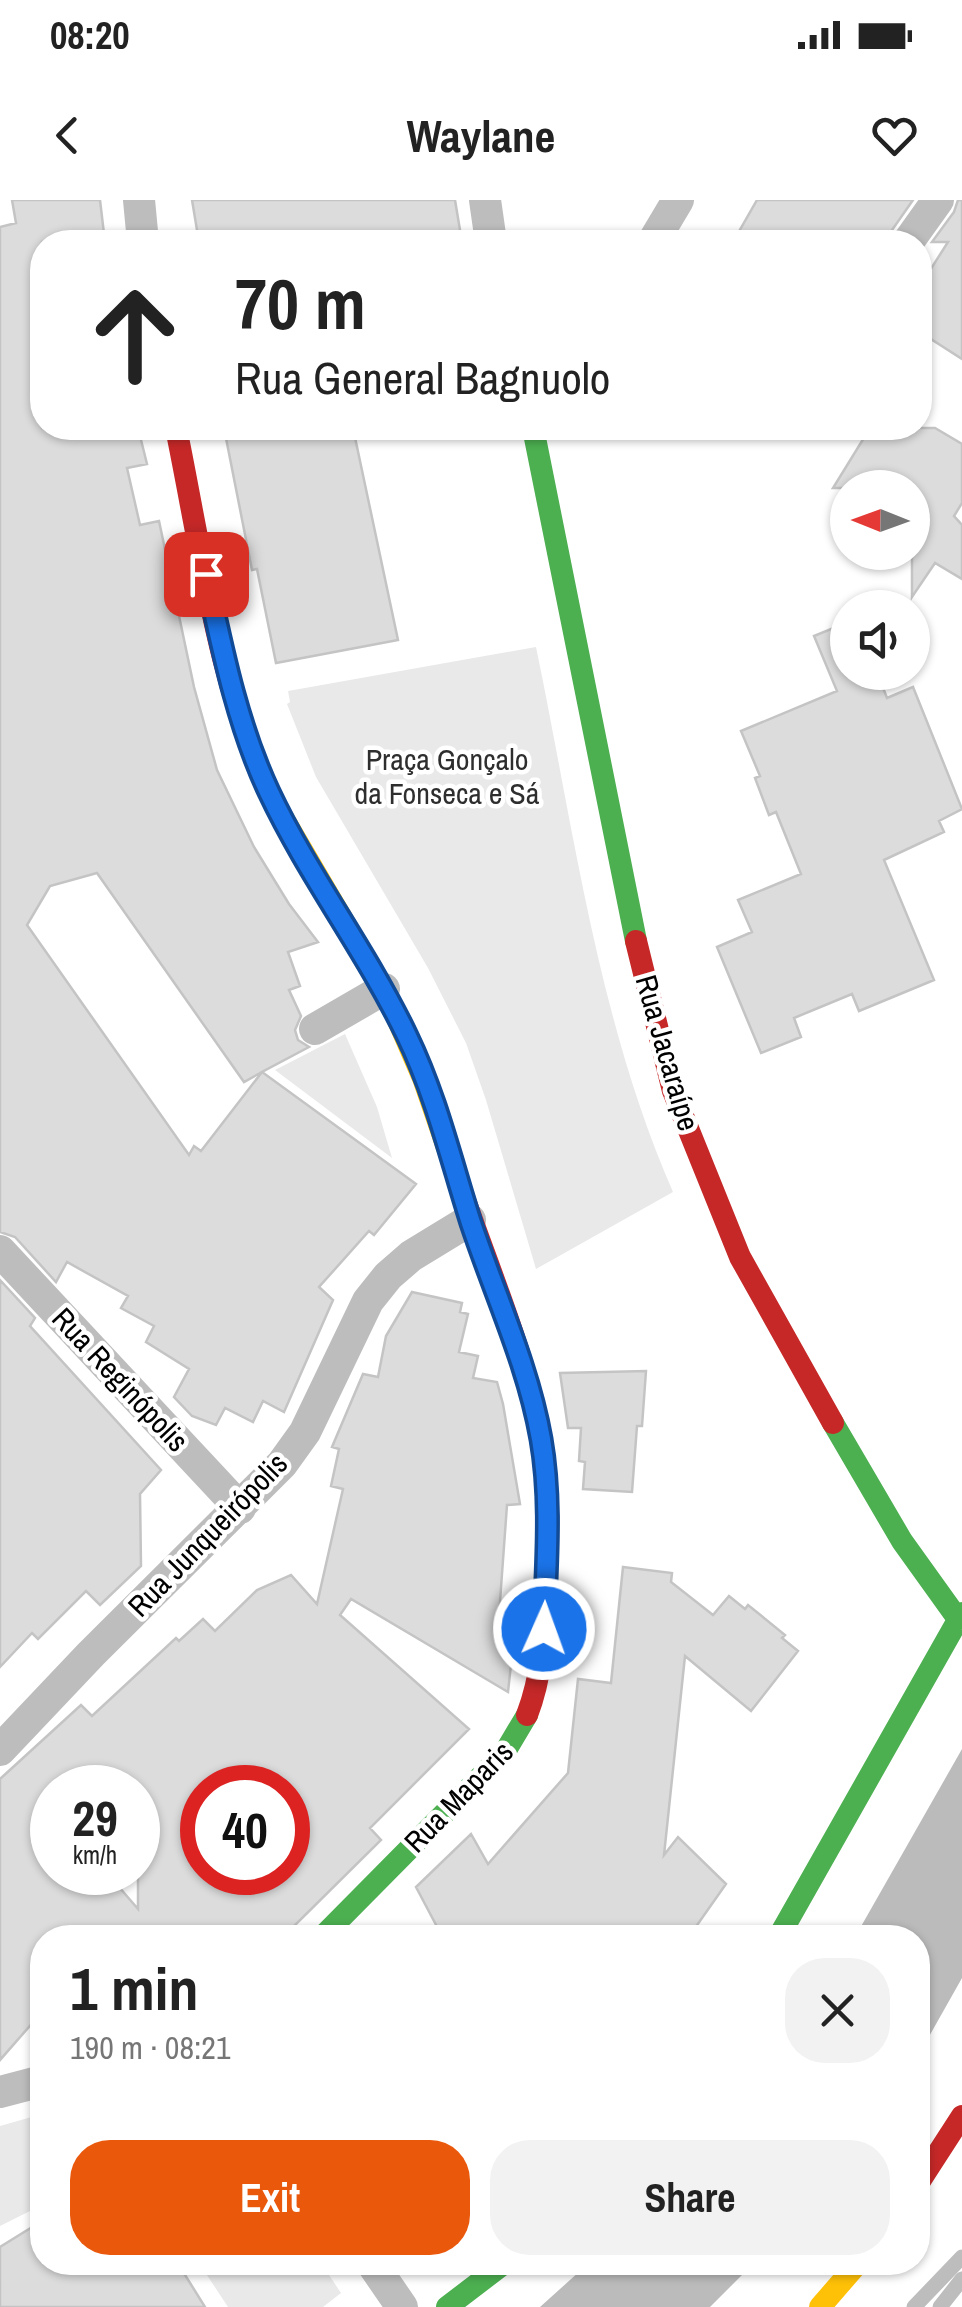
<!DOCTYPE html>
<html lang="en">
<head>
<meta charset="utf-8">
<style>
	:root { --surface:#fff; --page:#f2f2f2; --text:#222; --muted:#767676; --accent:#ea580c }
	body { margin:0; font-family:"Archivo Narrow",sans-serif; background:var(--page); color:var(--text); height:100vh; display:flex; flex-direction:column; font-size:38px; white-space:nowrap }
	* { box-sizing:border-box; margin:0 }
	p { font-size:32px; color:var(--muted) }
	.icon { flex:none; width:55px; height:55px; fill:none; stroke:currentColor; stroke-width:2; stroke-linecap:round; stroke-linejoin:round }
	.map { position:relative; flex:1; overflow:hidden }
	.drawer { position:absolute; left:30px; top:1725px; width:900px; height:350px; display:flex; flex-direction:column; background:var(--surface); border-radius:40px; box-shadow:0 2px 8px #0004 }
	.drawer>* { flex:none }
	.guide { position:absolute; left:30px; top:30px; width:902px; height:210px; border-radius:40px; box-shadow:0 2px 8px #0004; background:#fff; color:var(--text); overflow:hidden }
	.needle { width:65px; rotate:271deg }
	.fabs { position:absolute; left:830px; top:270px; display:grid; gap:20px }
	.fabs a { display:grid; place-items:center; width:100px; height:100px; border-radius:50%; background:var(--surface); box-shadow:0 2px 8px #0004; font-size:50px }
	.speed { position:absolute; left:30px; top:1565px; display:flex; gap:20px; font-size:50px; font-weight:700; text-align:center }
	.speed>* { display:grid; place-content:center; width:130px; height:130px; border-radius:50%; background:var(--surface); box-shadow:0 2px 8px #0004; line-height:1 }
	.speed small { font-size:25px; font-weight:400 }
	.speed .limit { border:15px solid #d22; background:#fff; color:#111 }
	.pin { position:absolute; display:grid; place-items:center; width:85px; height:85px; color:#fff; margin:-42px; border-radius:20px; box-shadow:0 5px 15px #0006 }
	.me { position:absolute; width:110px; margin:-55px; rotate:2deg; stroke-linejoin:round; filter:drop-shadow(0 0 8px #0008) }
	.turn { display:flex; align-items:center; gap:35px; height:210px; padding:0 40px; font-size:45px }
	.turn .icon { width:130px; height:130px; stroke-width:2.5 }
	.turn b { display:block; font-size:70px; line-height:85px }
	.round { display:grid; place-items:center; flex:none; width:105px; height:105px; border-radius:40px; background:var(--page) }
	.summary { display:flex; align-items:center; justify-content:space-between; height:170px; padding:0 40px }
	h1 { font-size:60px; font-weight:700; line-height:75px }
	.primary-button { display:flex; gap:20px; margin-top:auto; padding:20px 40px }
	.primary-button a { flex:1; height:115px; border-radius:40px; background:var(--accent); color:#fff; font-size:40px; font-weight:700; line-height:115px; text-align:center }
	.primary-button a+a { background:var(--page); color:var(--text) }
	.status { display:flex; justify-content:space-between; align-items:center; height:70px; padding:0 50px; background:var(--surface); direction:ltr }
	.status svg { height:28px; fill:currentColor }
	header { display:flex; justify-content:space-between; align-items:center; height:130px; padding:0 40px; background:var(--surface); font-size:45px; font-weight:700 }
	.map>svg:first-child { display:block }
</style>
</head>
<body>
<div class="status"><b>08:20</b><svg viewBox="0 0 49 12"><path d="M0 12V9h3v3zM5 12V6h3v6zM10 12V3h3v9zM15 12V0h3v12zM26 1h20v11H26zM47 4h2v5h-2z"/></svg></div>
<header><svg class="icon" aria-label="back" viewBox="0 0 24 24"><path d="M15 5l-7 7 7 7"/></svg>Waylane<svg class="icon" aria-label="heart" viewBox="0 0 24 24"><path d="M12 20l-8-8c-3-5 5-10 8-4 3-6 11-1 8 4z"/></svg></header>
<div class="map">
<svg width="962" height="2107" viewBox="0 0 962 2107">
	<rect width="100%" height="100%" fill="#fff"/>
	<path fill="#e9e9e9" d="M 536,447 C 574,630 598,821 673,992 L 536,1069 L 486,900 L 466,843 L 428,768 L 316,577 L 287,504 L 290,502 L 288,491 Z
		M 345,834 L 377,907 L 392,958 L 275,870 Z
		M 42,1914 L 42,2005 L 0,2026 L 0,1926 Z
		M 199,2063 L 321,2063 L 341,2093 L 323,2107 L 228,2107 Z"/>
	<path fill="#bbb" d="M 962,1549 L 962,1778 L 918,1856 L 918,1738 L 855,1737 Z
		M 590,2062 L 754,2062 L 754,2063 L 710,2107 L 540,2107 Z"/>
	<path fill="#dcdcdc" stroke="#c4c4c4" stroke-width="2.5" fill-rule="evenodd" d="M 12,0 L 100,0 L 105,42 L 42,42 L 42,228 L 138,228 L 147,264 L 127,268 L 140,325 L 159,321 L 194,487 L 217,570 L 254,647 L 289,704 L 318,742 L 288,752 L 300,786 L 289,790 L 301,816 L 295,830 L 298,840 L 309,847 L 262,872 L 416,984 L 374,1035 L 369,1031 L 319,1087 L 333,1100 L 284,1212 L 263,1201 L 253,1222 L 225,1208 L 216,1225 L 192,1216 L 174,1197 L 189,1169 L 146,1142 L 154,1126 L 121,1108 L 128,1096 L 67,1062 L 56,1082 L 15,1037 L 0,1032 L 0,27 L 16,23 ZM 97,673 L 244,882 L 262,872 L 201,951 L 194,946 L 189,955 L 27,725 L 50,686 Z
		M 192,0 L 455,0 L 462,42 L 199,42 Z
		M 757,0 L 913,0 L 892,30 L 888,42 L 733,42 Z
		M 958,0 L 962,0 L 962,159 L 920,132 L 920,86 L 948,42 L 932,42 L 954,12 Z
		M 224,228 L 353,228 L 398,440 L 276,463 L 257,369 L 252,370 Z
		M 870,228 L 935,228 L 962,244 L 962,303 L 954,316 L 962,325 L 962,379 L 935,363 L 912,397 L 912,288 L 833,288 Z
		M 848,422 L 848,472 L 877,472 L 887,498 L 913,487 L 962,609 L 939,621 L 944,632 L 884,660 L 934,780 L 859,811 L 852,794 L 794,818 L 801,837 L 761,853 L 717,747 L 752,732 L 738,700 L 801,674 L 776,612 L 769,615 L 755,578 L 760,576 L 741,531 L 837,491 L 814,436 Z
		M 0,1080 L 35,1118 L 30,1126 L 161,1270 L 140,1294 L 141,1366 L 100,1405 L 86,1391 L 38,1439 L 32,1433 L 0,1467 Z
		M 412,1092 L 462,1103 L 460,1112 L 468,1114 L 459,1152 L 478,1156 L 473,1178 L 497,1182 L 503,1204 L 520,1304 L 507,1305 L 499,1415 L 516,1419 L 508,1492 L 351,1399 L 340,1415 L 469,1529 L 370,1628 L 381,1640 L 282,1738 L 42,1738 L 42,1812 L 0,1860 L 0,1579 L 81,1505 L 92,1516 L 176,1438 L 179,1441 L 203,1419 L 215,1431 L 257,1390 L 291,1375 L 317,1404 L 343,1289 L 331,1286 L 339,1249 L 332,1247 L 363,1174 L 378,1177 L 386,1136 ZM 52,1588 L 138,1588 L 138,1709 L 106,1672 L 52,1672 ZM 202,1588 L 288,1588 L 288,1672 L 202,1672 Z
		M 646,1171 L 642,1226 L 637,1226 L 632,1292 L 583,1289 L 585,1262 L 579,1261 L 581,1228 L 568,1228 L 560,1173 Z
		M 623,1367 L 672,1373 L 671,1382 L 713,1415 L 729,1396 L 745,1409 L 748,1405 L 785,1435 L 782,1438 L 798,1451 L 751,1511 L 685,1456 L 664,1655 L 678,1637 L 726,1684 L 688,1738 L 443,1738 L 416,1687 L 471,1634 L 488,1664 L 568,1573 L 578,1479 L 611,1483 Z
		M 42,2021 L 42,2062 L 177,2062 L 205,2107 L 0,2107 L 0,2047 Z"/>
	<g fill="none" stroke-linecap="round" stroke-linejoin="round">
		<path stroke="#bdbdbd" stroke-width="15" d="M 914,2107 L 962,2057
			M 940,2107 L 962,2079"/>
		<path stroke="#bdbdbd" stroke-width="32" d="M 139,0 L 143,42
			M 485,0 L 491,42
			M 653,42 L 678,0
			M 908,42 L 938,0
			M 315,829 L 384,789
			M 0,1051 L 240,1308
			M 0,1550 L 91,1454 L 282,1264 L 305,1232 L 368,1101 L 388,1076 L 411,1056 L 470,1020
			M 0,1892 L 42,1881
			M 371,2062 L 402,2107"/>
		<path stroke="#4caf50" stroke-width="22" d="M 533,228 L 636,741
			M 833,1223 L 902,1341 L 958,1419
			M 321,1738 L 505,1552 L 527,1515
			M 778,1738 L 962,1413
			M 447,2107 L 506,2062"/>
		<path stroke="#ffc107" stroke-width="22" d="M 275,604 L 387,795 L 423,878 L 454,968
			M 820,2107 L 859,2062"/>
		<path stroke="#c62828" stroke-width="22" d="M 176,228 C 201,349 219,493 275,604
			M 636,741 L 673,891 L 740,1057 L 833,1223
			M 454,968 C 485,1063 530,1159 544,1259 C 550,1304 547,1350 545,1396 C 544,1437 542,1476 527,1515
			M 918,1984 L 962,1916"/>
	</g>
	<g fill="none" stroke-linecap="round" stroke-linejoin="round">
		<defs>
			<path id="route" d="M 206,374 C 222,448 237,524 269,592 C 309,677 367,752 407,836 C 436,896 451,960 471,1023 C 495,1095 528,1165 541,1239 C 552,1302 546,1366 544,1429"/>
		</defs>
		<use href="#route" stroke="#114b97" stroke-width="25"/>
		<use href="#route" stroke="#1a73e8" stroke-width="18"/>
	</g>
	<g text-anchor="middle" stroke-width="9" stroke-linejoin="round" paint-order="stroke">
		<g font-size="30" fill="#2e2e2e" stroke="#fff">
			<text x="447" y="570">Praça Gonçalo<tspan x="447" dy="34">da Fonseca e Sá</tspan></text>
		</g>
		<g font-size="30" fill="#000" stroke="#fff">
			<text transform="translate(667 853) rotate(74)" y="10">Rua Jacaraípe</text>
			<text transform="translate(120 1180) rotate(47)" y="10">Rua Reginópolis</text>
			<text transform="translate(208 1335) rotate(-46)" y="10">Rua Junqueirópolis</text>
			<text transform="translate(459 1597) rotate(-46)" y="10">Rua Maparis</text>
		</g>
	</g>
</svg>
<div class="fabs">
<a><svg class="needle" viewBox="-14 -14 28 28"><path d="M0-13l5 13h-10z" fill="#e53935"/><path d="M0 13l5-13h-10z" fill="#767676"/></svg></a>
<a><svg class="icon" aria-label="sound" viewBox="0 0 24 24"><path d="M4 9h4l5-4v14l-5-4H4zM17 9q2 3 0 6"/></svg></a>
</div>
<div class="speed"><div>29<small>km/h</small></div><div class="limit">40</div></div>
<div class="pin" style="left:206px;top:374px;background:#d93025"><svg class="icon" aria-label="arrive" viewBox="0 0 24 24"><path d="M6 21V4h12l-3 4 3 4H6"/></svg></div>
<svg class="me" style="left:544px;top:1429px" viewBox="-20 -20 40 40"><circle r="17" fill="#1a73e8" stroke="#fff" stroke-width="3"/><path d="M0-11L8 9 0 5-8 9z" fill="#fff"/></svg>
<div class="guide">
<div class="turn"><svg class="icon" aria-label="ahead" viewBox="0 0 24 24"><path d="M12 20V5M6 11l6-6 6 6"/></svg><div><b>70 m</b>Rua General Bagnuolo</div></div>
</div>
<section class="drawer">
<div class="summary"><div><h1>1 min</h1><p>190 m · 08:21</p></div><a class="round"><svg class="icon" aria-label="close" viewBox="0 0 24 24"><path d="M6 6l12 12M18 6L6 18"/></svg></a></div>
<div class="primary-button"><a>Exit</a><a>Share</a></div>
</section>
</div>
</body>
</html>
